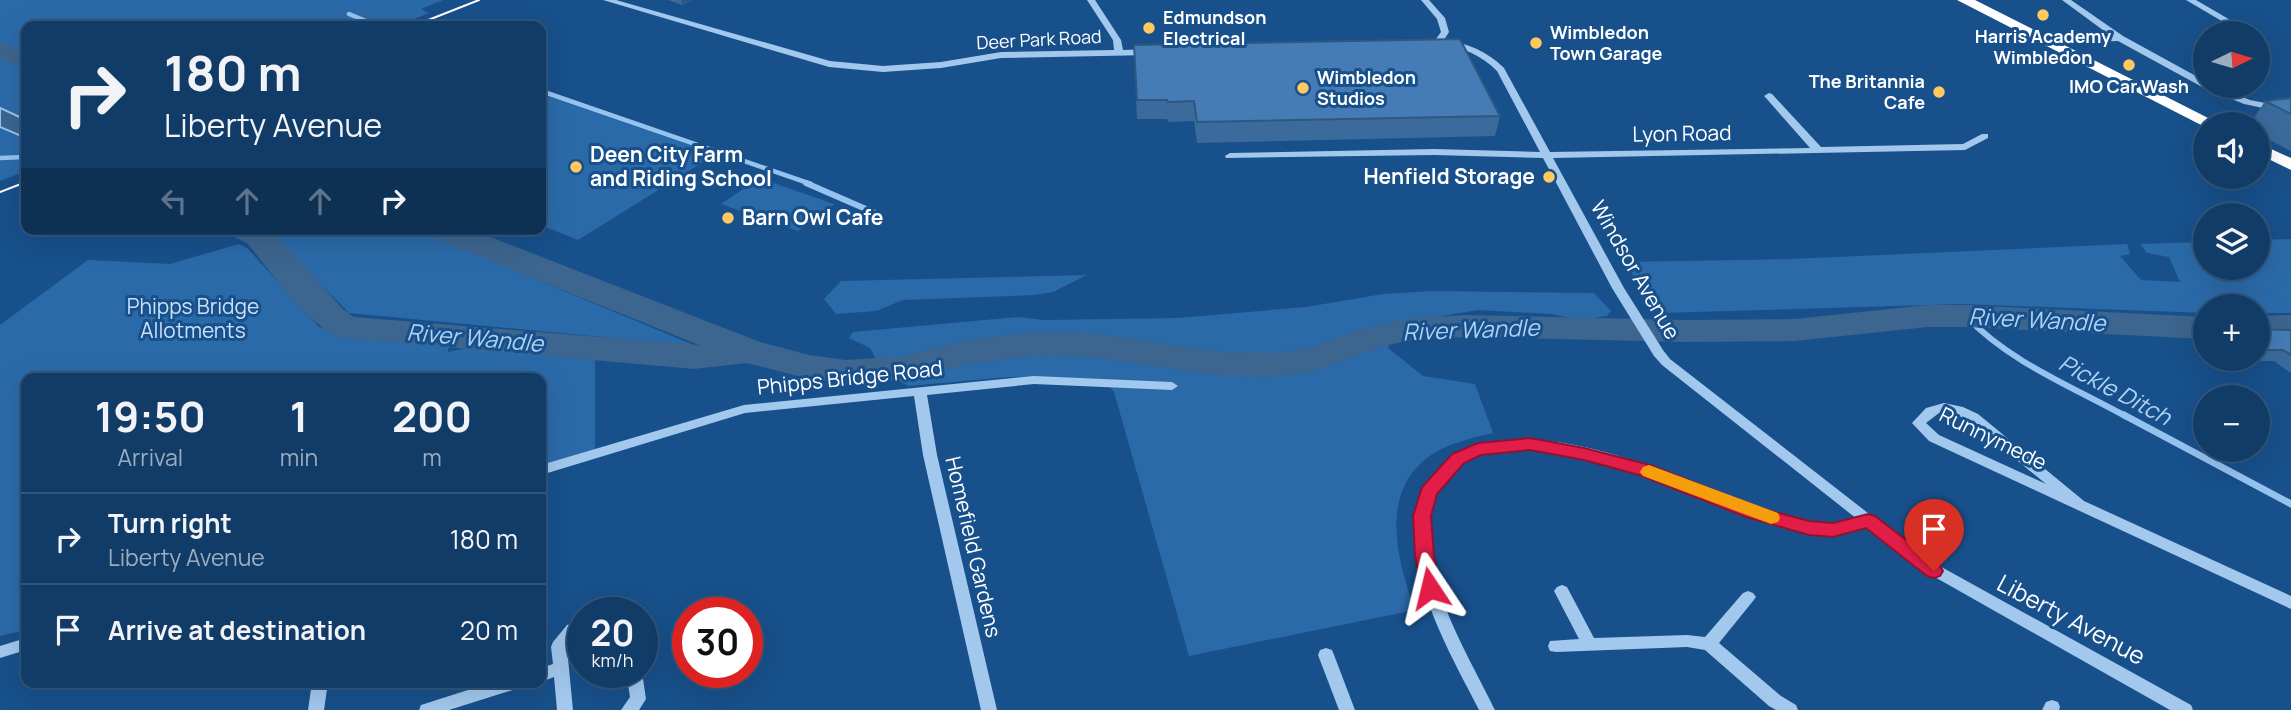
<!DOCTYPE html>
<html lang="en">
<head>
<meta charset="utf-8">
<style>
	:root { --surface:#123c68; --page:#1b436e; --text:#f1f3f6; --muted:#9cadc0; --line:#31567c }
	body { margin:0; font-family:Manrope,sans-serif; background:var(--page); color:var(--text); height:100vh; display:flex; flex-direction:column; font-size:26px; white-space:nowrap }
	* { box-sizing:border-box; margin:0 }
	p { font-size:23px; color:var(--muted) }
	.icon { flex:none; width:38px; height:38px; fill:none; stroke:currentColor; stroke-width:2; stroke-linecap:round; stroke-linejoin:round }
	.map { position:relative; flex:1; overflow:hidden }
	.details { position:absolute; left:21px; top:373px; width:525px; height:315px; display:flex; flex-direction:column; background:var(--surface); border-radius:14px; box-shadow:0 7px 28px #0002,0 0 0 2px var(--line) }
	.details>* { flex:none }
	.banner { position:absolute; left:21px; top:21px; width:525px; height:214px; border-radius:14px; box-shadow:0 7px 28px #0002,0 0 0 2px var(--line); background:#123c68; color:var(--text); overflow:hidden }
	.needle { width:46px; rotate:85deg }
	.controls { position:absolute; left:2193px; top:21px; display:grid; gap:14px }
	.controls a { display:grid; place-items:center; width:77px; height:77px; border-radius:50%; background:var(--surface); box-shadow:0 7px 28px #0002,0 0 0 2px var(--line); font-size:35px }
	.speed { position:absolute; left:567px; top:597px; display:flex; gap:14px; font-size:35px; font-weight:700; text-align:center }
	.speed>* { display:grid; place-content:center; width:91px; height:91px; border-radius:50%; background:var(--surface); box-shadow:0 7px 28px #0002,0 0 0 2px var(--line); line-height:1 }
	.speed small { font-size:18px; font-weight:400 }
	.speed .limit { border:10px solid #d22; background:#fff; color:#111 }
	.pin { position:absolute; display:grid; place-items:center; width:60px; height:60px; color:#fff; margin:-72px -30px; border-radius:50% 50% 50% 0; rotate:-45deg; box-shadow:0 0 7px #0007 }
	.pin .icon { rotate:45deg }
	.me { position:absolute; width:77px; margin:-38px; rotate:350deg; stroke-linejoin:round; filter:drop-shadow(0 0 5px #0008) }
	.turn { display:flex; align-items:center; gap:24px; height:147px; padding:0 28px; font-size:32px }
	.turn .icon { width:91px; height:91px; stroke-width:2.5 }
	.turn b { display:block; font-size:49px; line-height:60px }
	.lanes { display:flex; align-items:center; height:66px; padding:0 28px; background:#0003; justify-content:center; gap:35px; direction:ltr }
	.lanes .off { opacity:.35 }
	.eta { display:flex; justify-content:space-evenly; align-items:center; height:119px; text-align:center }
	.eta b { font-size:42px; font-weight:700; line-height:49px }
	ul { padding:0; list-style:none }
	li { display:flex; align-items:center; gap:21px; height:91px; padding:0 28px; border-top:2px solid var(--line) }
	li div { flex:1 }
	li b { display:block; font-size:26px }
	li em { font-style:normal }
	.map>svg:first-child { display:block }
</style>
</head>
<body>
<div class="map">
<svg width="2291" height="710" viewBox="0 0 2291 710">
	<rect width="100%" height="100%" fill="#18508b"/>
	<path fill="#2b6aa9" d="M 0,0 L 443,0 L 421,9 L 429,13 L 396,26 L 26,26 L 26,171 L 0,181 Z
		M 541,94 L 716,154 L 578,240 L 541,225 Z
		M 759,178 L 834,204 L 835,204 L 798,231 L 721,204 Z
		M 257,229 L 416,229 L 696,346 L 349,313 L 280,243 Z
		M 2291,239 L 2291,313 L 2258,313 L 2258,306 L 2205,306 L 2205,313 L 1962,304 L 1659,313 L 1624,262 L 1791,259 L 2127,244 L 2130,254 L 2120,256 L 2141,280 L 2180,282 L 2169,257 L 2147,253 L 2140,244 L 2205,242 L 2205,268 L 2258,268 L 2258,240 Z
		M 239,244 L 248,249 L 319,327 L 383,340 L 451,346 L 448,348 L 448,352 L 467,348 L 595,356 L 595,449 L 541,467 L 541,378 L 26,378 L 26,630 L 0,636 L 0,325 L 88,260 L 170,264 Z
		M 1087,275 L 1053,292 L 1035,295 L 903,300 L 876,311 L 836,314 L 824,299 L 841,281 Z
		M 1432,291 L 1594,293 L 1611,311 L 1607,316 L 1580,320 L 1551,314 L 1478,310 L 1395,324 L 1388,348 L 1423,376 L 1475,384 L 1493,433 C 1472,438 1449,443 1431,455 C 1378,492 1397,560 1415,610 L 1189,656 L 1114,392 L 1103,379 L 1008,377 L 909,386 L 885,375 L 870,348 L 849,338 L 853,332 L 1018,317 L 1044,320 L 1178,318 L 1306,307 L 1383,294 Z"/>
	<path fill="#3c658f" stroke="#95c3f0" stroke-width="2" d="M 0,108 L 26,120 L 26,138 L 0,127 Z"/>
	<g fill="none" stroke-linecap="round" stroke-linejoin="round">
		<path stroke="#95c3f0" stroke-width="4.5" d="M 349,14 L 378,26
			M 541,91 L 811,184
			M 0,158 L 26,157"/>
		<path stroke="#95c3f0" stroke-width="6" d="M 806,183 L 875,213
			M 1966,316 C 2009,362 2073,387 2127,417"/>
		<path stroke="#95c3f0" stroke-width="7" d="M 2124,415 L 2291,504"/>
		<path fill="#3c658f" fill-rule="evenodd" d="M 0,42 L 26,52 L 26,69 L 0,59 Z
			M 227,229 L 271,229 L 343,309 L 354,317 L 699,345 L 429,236 L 424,229 L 470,229 L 760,342 L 809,355 L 846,360 L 902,356 L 967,340 L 1034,332 L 1090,333 L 1223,352 L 1274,353 L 1305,349 L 1362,329 L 1412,318 L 1468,315 L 1684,320 L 1794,319 L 1928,305 L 1966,305 L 2205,317 L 2205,339 L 1966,327 L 1928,327 L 1794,341 L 1684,342 L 1468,337 L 1412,340 L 1384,346 L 1310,372 L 1274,377 L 1223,376 L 1090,357 L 1034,356 L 967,364 L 902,380 L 846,384 L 809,379 L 747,363 L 694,369 L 345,338 C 308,329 272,272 247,243 L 232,236 Z
			M 2291,315 L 2291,337 L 2258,338 L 2258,316 Z"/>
		<path fill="#a2c8ee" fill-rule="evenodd" d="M 603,0 L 616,0 L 830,61 L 883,66 L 941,62 L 1001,52 L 1114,50 L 1113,40 L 1087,0 L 1095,0 L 1121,40 L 1123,50 L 1150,49 L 1154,52 L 1150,55 L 1001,58 L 941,68 L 883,72 L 829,67 Z
			M 1421,0 L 1429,0 L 1445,18 L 1449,32 L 1444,40 C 1467,43 1487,51 1504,68 L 1550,152 L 1810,148 L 1766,98 L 1764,96 L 1769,93 L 1772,94 L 1821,147 L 1963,144 L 1982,134 L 1988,134 L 1988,138 L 1965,150 L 1553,158 L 1624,288 L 1663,350 L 1670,359 L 1927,559 L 2191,705 L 2193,710 L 2170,710 L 1917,567 L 1866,527 C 1797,547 1736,511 1673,486 C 1632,470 1589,456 1545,451 C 1512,447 1487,449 1459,466 C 1452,470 1449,476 1445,482 C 1398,546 1467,651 1495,710 L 1479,710 C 1449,651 1393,558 1424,491 C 1426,485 1432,479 1436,474 C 1448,457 1464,449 1484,444 C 1553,428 1641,461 1704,487 C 1751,507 1805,534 1857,519 L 1662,365 L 1654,356 L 1612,288 L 1543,158 L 1434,155 L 1226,158 L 1225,156 L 1230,153 L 1434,149 L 1540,152 L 1497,71 C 1482,56 1462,46 1440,45 C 1432,44 1425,45 1417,45 L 1417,41 L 1436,39 L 1441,32 L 1437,19 Z
			M 2062,0 L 2071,0 L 2123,36 L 2205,81 L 2205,86 L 2214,86 L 2250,100 L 2291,108 L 2291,114 L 2244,104 L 2204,88 L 2118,41 L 2047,44 L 2047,40 L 2050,39 L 2111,36 Z
			M 2186,0 L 2196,0 L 2244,28 L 2237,30 Z
			M 1034,376 L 1172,382 L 1178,386 L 1172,390 L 1034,384 L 927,395 L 937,455 L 997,710 L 981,710 L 923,455 L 914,396 L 745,413 L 541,475 L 541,465 L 744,405 Z
			M 1944,403 L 1963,407 L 1978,414 L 2084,501 L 2291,596 L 2291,609 L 1929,441 L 1912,423 L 1926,408 ZM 1939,413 L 1951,413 L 1968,420 L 2046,484 L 1939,435 L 1926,423 Z
			M 1562,585 L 1567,587 L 1594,638 L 1687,635 L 1705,637 L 1743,593 L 1748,591 L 1753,593 L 1756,597 L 1753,601 L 1719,643 L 1781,696 L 1796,705 L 1798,710 L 1776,710 L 1769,706 L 1705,650 L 1687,647 L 1556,652 L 1550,651 L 1548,646 L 1550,641 L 1579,639 L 1554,591 L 1557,587 Z
			M 583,618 L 583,631 L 577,633 L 567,648 L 573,710 L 557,710 L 554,677 L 541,682 L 541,668 L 553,664 L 551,647 L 553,642 L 567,625 Z
			M 26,638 L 26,650 L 0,658 L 0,646 Z
			M 1326,648 L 1332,650 L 1334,655 L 1355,710 L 1339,710 L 1318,655 L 1320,650 Z
			M 626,672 L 642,672 L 646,699 L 639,710 L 621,710 L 630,697 Z
			M 312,682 L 328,682 L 324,710 L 308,710 Z
			M 493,682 L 524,682 L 522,687 L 449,710 L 419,710 L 421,705 Z
			M 2052,700 L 2058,702 L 2060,707 L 2059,710 L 2042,710 L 2046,702 Z"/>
		<path fill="#fff" fill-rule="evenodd" d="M 1957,0 L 1975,0 L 2220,124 L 2205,124 L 2205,127 Z
			M 2258,143 L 2291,158 L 2291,170 L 2258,154 Z"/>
		<path stroke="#fff" stroke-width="2" d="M 413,26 L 479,0
			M 0,192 L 26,182"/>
	</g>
	<path fill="#3b6b9c" d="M 668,0 L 693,0 L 682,5 Z
		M 1134,45 L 1500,116 L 1495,136 L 1197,143 L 1194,121 L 1168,122 L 1167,119 L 1137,119 Z
		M 2291,98 L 2291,151 L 2258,134 L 2258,124 L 2250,124 L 2265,101 Z
		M 2258,329 L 2291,330 L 2291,373 L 2274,361 L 2251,361 L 2249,359 L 2258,359 Z"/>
	<path fill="#30577f" d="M 681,0 L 693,0 L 682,5 Z"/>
	<path fill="#457cb5" stroke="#30577f" stroke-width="2" d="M 1460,39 L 1500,116 L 1197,122 L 1194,101 L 1168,102 L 1167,100 L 1137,100 L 1134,45 Z
		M 2291,98 L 2291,114 L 2265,101 Z
		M 2258,329 L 2291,330 L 2291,355 L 2283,350 L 2260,350 L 2258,347 Z"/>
	<path fill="#e11d48" stroke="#92132f" stroke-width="2" d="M 1530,438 L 1584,448 L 1650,465 L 1757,507 L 1809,521 L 1833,523 L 1868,514 L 1875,516 L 1940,566 L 1943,571 L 1940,576 L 1934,578 L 1927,576 L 1866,528 L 1833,537 L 1809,535 L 1746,517 L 1639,475 L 1584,460 L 1530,450 L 1481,455 L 1464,463 L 1437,494 L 1431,516 L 1434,556 L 1440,588 L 1437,594 L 1430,596 L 1423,594 L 1415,556 L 1413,516 L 1422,487 L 1452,454 L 1478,443 Z"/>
	<path fill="#f59e0b" d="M 1649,465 L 1778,513 L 1780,518 L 1778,522 L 1771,524 L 1643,476 L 1640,472 L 1643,467 Z"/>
	<g fill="#ffc95f" stroke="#18508b" stroke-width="2.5">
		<circle cx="2043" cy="15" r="7"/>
		<circle cx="1149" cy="28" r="7"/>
		<circle cx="1536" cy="43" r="7"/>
		<circle cx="2129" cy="65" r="7"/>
		<circle cx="1303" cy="88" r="7"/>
		<circle cx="1939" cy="92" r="7"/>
		<circle cx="576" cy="167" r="7"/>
		<circle cx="1549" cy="177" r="7"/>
		<circle cx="728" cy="218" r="7"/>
	</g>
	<g text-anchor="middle" stroke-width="6" stroke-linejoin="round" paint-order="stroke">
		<g font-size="18" font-weight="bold" fill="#fff" stroke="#18508b" text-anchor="start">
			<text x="1163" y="24">Edmundson<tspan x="1163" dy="21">Electrical</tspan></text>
			<text x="1550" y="39">Wimbledon<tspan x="1550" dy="21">Town Garage</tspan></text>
			<text x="2043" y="43" text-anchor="middle">Harris Academy<tspan x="2043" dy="21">Wimbledon</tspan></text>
			<text x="1317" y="84">Wimbledon<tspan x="1317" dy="21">Studios</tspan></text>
			<text x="1925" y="88" text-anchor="end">The Britannia<tspan x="1925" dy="21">Cafe</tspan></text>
			<text x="2129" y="93" text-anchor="middle">IMO Car Wash</text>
		</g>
		<g font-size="18" fill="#fff" stroke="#18508b">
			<text transform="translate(1039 40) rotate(-3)" y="6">Deer Park Road</text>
		</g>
		<g font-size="21" fill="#fff" stroke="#18508b">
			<text transform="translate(1682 134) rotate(-1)" y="7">Lyon Road</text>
			<text transform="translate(1635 270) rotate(60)" y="7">Windsor Avenue</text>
			<text transform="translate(850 378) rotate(-6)" y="7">Phipps Bridge Road</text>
			<text transform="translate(1993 439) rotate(26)" y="7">Runnymede</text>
			<text transform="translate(973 547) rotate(77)" y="7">Homefield Gardens</text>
		</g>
		<g font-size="21" font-weight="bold" fill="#fff" stroke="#18508b" text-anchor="start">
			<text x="590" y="162">Deen City Farm<tspan x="590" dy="24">and Riding School</tspan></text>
			<text x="1535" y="184" text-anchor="end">Henfield Storage</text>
			<text x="742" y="225">Barn Owl Cafe</text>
		</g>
		<g font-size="21" fill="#c8e1fa" stroke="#18508b">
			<text x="193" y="314">Phipps Bridge<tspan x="193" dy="24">Allotments</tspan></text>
		</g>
		<g font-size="23" font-style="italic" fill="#aed2f5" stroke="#18508b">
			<text transform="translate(2037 320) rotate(3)" y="8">River Wandle</text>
			<text transform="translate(1471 330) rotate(-2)" y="8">River Wandle</text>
			<text transform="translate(475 338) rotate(5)" y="8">River Wandle</text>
			<text transform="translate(2115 390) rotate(28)" y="8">Pickle Ditch</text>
		</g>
		<g font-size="24" fill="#fff" stroke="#18508b">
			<text transform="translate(2071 620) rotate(28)" y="8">Liberty Avenue</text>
		</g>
	</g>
</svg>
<div class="controls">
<a><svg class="needle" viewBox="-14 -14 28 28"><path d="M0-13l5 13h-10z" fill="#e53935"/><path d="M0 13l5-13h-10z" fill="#9cadc0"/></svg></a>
<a><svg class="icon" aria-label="sound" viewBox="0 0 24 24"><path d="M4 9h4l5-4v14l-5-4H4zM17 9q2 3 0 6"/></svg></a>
<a><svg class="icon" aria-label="layers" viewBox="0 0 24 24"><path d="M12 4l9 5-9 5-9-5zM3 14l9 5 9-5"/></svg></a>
<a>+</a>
<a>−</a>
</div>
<div class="speed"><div>20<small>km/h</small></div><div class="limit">30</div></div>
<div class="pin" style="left:1934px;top:571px;background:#d93025"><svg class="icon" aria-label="arrive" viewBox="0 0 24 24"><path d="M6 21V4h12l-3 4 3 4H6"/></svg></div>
<svg class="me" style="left:1430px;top:588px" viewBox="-20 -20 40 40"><path d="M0-17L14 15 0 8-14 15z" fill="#e11d48" stroke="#fff" stroke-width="4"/></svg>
<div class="banner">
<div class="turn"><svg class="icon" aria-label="right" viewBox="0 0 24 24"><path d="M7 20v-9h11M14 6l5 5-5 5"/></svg><div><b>180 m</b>Liberty Avenue</div></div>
<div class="lanes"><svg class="icon off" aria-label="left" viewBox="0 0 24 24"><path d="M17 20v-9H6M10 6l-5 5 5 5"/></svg><svg class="icon off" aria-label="ahead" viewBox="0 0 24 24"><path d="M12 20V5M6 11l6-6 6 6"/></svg><svg class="icon off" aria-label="ahead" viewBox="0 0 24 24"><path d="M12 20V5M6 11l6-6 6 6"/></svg><svg class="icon" aria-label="right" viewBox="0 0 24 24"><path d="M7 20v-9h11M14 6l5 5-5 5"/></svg></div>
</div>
<section class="details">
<div class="eta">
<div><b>19:50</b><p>Arrival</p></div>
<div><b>1</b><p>min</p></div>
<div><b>200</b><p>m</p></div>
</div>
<ul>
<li><svg class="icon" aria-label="right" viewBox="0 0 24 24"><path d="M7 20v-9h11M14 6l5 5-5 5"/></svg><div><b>Turn right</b><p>Liberty Avenue</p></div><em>180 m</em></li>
<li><svg class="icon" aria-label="arrive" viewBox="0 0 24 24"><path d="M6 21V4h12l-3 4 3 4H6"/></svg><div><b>Arrive at destination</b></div><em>20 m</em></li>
</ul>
</section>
</div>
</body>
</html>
